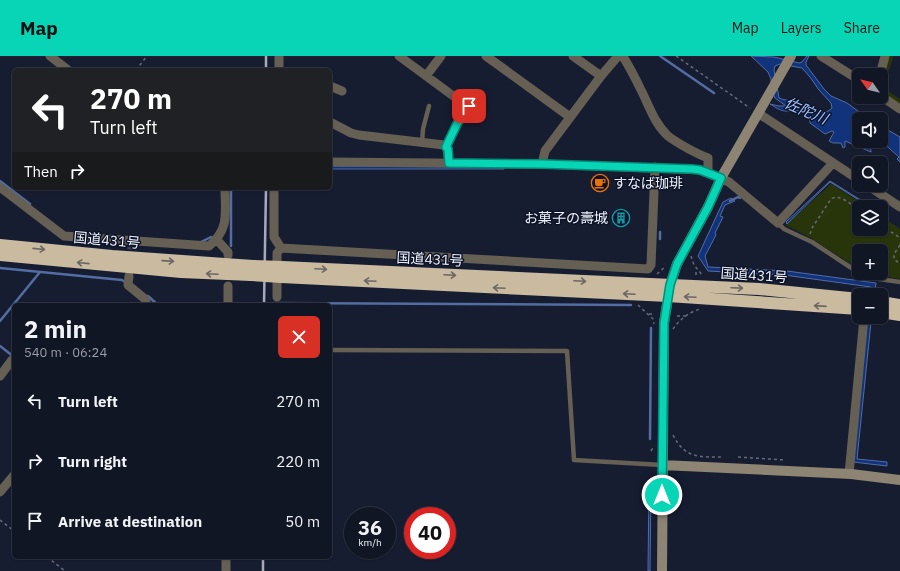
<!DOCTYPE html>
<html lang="en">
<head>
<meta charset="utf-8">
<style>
	:root { --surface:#111625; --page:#1e2332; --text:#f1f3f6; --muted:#9c9fa7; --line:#303542; --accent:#07d5b6 }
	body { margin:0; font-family:"IBM Plex Sans","Noto Sans JP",sans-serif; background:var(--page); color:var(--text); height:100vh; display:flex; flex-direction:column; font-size:15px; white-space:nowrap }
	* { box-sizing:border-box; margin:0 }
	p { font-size:13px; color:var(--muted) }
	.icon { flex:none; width:22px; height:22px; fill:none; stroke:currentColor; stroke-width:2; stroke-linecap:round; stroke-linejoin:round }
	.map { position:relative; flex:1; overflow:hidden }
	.side { position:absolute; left:12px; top:247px; width:320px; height:256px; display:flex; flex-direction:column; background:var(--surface); border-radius:6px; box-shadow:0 1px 3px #0004,0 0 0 1px var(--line) }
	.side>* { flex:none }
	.guide { position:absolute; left:12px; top:12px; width:320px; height:122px; border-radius:6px; box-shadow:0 1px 3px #0004,0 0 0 1px var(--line); background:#202124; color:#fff; overflow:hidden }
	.needle { width:26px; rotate:304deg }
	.buttons { position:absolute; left:852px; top:12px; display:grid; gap:8px }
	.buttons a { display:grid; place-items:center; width:36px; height:36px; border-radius:6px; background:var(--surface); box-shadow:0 1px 3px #0004,0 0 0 1px var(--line); font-size:20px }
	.speed { position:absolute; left:344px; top:451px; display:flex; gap:8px; font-size:20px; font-weight:700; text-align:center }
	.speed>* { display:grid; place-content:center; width:52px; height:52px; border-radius:50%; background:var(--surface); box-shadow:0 1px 3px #0004,0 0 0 1px var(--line); line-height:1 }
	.speed small { font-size:10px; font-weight:400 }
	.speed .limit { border:6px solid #d22; background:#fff; color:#111 }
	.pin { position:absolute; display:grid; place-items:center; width:34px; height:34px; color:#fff; margin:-17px; border-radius:8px; box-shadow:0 2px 6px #0006 }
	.me { position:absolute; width:44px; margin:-22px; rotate:0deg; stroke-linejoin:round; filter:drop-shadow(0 0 3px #0008) }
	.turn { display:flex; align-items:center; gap:14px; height:84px; padding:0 12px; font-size:18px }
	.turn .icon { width:52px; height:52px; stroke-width:2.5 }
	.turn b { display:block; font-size:28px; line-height:34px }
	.then { display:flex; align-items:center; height:38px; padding:0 12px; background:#0003; gap:8px; font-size:15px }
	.round { display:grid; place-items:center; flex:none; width:42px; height:42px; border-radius:6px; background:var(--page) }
	.headline { display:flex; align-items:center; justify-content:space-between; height:68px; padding:0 12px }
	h1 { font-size:24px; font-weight:800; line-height:30px }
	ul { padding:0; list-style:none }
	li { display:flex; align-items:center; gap:12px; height:60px; padding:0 12px }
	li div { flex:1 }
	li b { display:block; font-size:15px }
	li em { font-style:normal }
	header { display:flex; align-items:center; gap:24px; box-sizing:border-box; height:56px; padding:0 20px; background:var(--accent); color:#111 }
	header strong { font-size:19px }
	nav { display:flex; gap:22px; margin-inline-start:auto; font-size:14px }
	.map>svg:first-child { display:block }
</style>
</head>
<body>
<header>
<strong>Map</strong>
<nav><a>Map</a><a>Layers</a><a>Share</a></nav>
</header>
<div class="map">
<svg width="900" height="515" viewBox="0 0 900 515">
	<rect width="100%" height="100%" fill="#171d31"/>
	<path fill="#283409" d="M 887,0 L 893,0 C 891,15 883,19 885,33 L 900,43 L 900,51 L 881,38 L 881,22 Z
		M 831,128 L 867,151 L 859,151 L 859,173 L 881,173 L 881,160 L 900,173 L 900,223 L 865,217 L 881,217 L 881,195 L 859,195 L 859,213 L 809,181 L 786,169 Z"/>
	<path fill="#11337b" stroke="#536ca2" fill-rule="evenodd" d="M 751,0 L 774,1 L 799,7 L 802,6 L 807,0 L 809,0 L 806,6 L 806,9 L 824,33 L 831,40 L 847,47 L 869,63 L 859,63 L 859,85 C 866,85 871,89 871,96 L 845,85 L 845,91 L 843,92 L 841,87 L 833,87 L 829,85 L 834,76 L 832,75 L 825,78 L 810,67 L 810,62 C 801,52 797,55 786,55 C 780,55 775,51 770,48 L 779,50 L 786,50 L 775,42 L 772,36 L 771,23 L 768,16 ZM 780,8 L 802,12 L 810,21 L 819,34 L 831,47 L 832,52 C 822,63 805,50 794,46 C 789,44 783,44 779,42 L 774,14 L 775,10 Z
		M 881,70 L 900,81 L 900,106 L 897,103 L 899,101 L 881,85 Z
		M 330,110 L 504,111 L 504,113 L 330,113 Z
		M 830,125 L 872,151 L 870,151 L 830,126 L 787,168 L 786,166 Z
		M 731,142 L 735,145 L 725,149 L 720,160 L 723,161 L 715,177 L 716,179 L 705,200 L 708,211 L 787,215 L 876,227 L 875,234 L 871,234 L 871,231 L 784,219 L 708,215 L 698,200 L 723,146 Z
		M 867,265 L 871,266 L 857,403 L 887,406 L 887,410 L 853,406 Z
		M 649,433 L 651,434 L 650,515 L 648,515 Z"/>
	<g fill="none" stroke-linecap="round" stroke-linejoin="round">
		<path stroke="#536ca2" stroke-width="2.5" d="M 660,0 L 714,37
			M 0,125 L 30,148
			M 730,145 L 738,141 L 740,142
			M 660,183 L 660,176
			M 201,186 L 211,181 L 215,183
			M 231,190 L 231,132
			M 0,212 L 122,224 L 125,226
			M 148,240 L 158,249
			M 274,247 L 631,249
			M 0,265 L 40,216
			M 0,290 L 14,301
			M 650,383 L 651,272"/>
		<path stroke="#373d50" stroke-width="9" stroke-dasharray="9 4.5" stroke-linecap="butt" d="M 130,207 L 132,191"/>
		<path stroke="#656a7b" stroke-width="1.5" stroke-dasharray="3 3" stroke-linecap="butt" d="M 676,0 L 750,52
			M 136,14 L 147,0
			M 881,169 L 900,182
			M 810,178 L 812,172 L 831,143 C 840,137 851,149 859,154
			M 900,189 L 894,198 L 894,203 L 900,208
			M 691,200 L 694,209 L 703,220
			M 657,218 L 666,210
			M 696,219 L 696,213
			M 866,237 L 876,238
			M 638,249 L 653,263 L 654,268
			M 649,258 L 655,258
			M 677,260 L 686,260
			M 673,273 C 679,264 689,256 700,253
			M 673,379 C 685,403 700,401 724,401
			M 651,395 L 654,390
			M 738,401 L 785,404
			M 0,464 L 14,475
			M 47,501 L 65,515"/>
		<path stroke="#655f54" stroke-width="4.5" d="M 422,87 L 423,73 L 429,50
			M 446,91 L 464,57 L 475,43
			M 778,167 L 784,173 L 812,186 L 859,217
			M 859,217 L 865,221 L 900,226
			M 330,294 L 567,295 L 574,404 L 662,409"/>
		<path stroke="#655f54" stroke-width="9" d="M 50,0 L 68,14
			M 399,0 L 460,45
			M 486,0 L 570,61
			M 573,0 L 601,20
			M 623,0 C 629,11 635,21 640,32 C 649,49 654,67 668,80 C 677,87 697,98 708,102 L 708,116
			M 821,0 L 859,24
			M 279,14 L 279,0
			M 880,19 L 885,0
			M 426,20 L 441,0
			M 330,30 L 342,35
			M 881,40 L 900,53
			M 758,57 L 859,124
			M 330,66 L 351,77 L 359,79 L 444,89 L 447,93 L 449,107
			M 330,106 L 542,108 L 701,114 L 729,126 L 778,167 L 833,107
			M 542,108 L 545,95 L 601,20 L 618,0
			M 867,129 L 900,151
			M 0,131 L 64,180 L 209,190 C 230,173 225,156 225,132
			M 274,132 L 274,181 L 281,192
			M 217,184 L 228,196 L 228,199
			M 129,220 L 128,229 L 145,243 L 147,249
			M 277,241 L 277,197 L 281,192 L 648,213 L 651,209 L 655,111
			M 228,249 L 228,230
			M 0,320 L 12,304 L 14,306
			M 849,418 L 864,262
			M 0,436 L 14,419
			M 226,515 L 226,501"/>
		<path stroke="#8d8473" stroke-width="10" d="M 662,409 L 851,418 L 900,424
			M 662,515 L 664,267 L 670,229 L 677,208 L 708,151 L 721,122 L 791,0"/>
		<path stroke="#c9baa0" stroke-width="12" d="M 0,189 L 112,200 L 253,210
			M 0,199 L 181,216 L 251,219
			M 282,211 L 759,233 L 859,243
			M 281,221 L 668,240 L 859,253
			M 881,246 L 900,249
			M 881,256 L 900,259"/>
		<path stroke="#a7abb9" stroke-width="2.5" d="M 266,14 L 266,0
			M 264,249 L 266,132
			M 263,515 L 263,501"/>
		<path stroke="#c9baa0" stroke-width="12" d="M 253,210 L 282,211
			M 251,219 L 281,221"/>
	</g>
	<defs><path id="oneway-shaft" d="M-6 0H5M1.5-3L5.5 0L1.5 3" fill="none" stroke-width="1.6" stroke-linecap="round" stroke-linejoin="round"/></defs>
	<g stroke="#6c6764">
		<use href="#oneway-shaft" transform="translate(39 193) rotate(6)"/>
		<use href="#oneway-shaft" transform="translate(168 205) rotate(4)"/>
		<use href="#oneway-shaft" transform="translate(83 207) rotate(-174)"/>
		<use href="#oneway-shaft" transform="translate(321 213) rotate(3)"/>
		<use href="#oneway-shaft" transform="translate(212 218) rotate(-177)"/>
		<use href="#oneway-shaft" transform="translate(450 219) rotate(3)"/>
		<use href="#oneway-shaft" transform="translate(370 225) rotate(-177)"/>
		<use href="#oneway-shaft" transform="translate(580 225) rotate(3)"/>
		<use href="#oneway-shaft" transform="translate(499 232) rotate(-177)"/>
		<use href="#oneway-shaft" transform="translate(737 232) rotate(2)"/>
		<use href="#oneway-shaft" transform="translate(629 238) rotate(-177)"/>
		<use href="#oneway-shaft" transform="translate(690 241) rotate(-177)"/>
		<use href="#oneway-shaft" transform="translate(820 250) rotate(-176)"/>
	</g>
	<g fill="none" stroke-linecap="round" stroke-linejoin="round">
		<defs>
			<path id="route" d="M 469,50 L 457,68 L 446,91 L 448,93 L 449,107 L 542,108 L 692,113 L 700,114 L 721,122 L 708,151 L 677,208 L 670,229 L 664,267 L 662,439"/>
		</defs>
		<use href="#route" stroke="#058a76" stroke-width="10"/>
		<use href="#route" stroke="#07d5b6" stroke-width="7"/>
	</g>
	<defs>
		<symbol id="cafe-ring" viewBox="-11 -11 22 22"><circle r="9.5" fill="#0e1427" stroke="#e8710a" stroke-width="1.5"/><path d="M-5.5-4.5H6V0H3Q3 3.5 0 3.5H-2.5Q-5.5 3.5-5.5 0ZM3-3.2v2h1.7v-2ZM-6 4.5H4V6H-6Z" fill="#e8710a"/></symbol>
		<symbol id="building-ring" viewBox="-11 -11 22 22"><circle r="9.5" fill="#0e1427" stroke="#0f9aa8" stroke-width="1.5"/><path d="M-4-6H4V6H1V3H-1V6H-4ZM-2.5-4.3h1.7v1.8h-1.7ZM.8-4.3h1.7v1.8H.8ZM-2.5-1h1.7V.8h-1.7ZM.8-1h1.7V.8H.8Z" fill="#0f9aa8"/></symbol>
	</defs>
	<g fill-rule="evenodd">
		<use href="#cafe-ring" x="590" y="117" width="20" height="20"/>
		<use href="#building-ring" x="611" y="152" width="20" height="20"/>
	</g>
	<g text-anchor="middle" stroke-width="3" stroke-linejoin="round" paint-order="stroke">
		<g font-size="14" fill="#eef2fd" stroke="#0e1427" text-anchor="start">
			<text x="613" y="132">すなば珈琲</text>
			<text x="608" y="167" text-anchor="end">お菓子の壽城</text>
		</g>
		<g font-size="14" fill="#eef2fd" stroke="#0e1427">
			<text transform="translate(107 184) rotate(5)" y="5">国道431号</text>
			<text transform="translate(430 203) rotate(3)" y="5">国道431号</text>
			<text transform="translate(754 219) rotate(4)" y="5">国道431号</text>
		</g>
		<g font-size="15" font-style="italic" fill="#9ebffd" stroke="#0e1427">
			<text transform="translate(806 55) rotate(23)" y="5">佐陀川</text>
		</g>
	</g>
</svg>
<div class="buttons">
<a><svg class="needle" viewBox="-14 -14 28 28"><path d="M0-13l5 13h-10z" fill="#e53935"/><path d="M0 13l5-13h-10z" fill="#9c9fa7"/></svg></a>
<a><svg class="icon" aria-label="sound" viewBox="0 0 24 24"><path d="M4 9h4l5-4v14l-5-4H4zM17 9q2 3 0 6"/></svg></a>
<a><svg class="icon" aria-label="search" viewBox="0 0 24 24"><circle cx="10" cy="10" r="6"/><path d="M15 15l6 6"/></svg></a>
<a><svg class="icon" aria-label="layers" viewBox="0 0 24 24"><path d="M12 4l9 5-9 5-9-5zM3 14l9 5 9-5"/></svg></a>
<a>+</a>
<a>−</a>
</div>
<div class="speed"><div>36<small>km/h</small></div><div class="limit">40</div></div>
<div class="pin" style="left:469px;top:50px;background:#d93025"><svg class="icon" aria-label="arrive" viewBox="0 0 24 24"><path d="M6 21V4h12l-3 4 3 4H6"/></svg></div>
<svg class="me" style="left:662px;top:439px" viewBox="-20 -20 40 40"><circle r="17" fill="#07d5b6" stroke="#fff" stroke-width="3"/><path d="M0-11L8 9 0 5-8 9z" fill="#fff"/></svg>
<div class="guide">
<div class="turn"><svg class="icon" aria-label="left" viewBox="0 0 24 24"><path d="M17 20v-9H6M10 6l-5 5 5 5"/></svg><div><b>270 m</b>Turn left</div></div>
<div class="then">Then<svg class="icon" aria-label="right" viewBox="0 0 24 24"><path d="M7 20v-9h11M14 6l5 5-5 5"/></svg></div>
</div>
<section class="side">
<div class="headline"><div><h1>2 min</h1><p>540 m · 06:24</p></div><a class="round" style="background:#d93025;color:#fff"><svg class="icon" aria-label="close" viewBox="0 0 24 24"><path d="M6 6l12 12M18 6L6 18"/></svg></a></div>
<ul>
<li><svg class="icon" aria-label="left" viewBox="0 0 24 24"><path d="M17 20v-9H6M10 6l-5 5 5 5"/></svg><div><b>Turn left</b></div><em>270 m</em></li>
<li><svg class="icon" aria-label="right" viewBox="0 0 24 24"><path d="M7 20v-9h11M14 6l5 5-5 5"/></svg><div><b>Turn right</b></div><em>220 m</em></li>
<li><svg class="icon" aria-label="arrive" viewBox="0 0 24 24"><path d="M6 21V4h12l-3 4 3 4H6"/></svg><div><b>Arrive at destination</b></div><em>50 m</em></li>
</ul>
</section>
</div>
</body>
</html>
